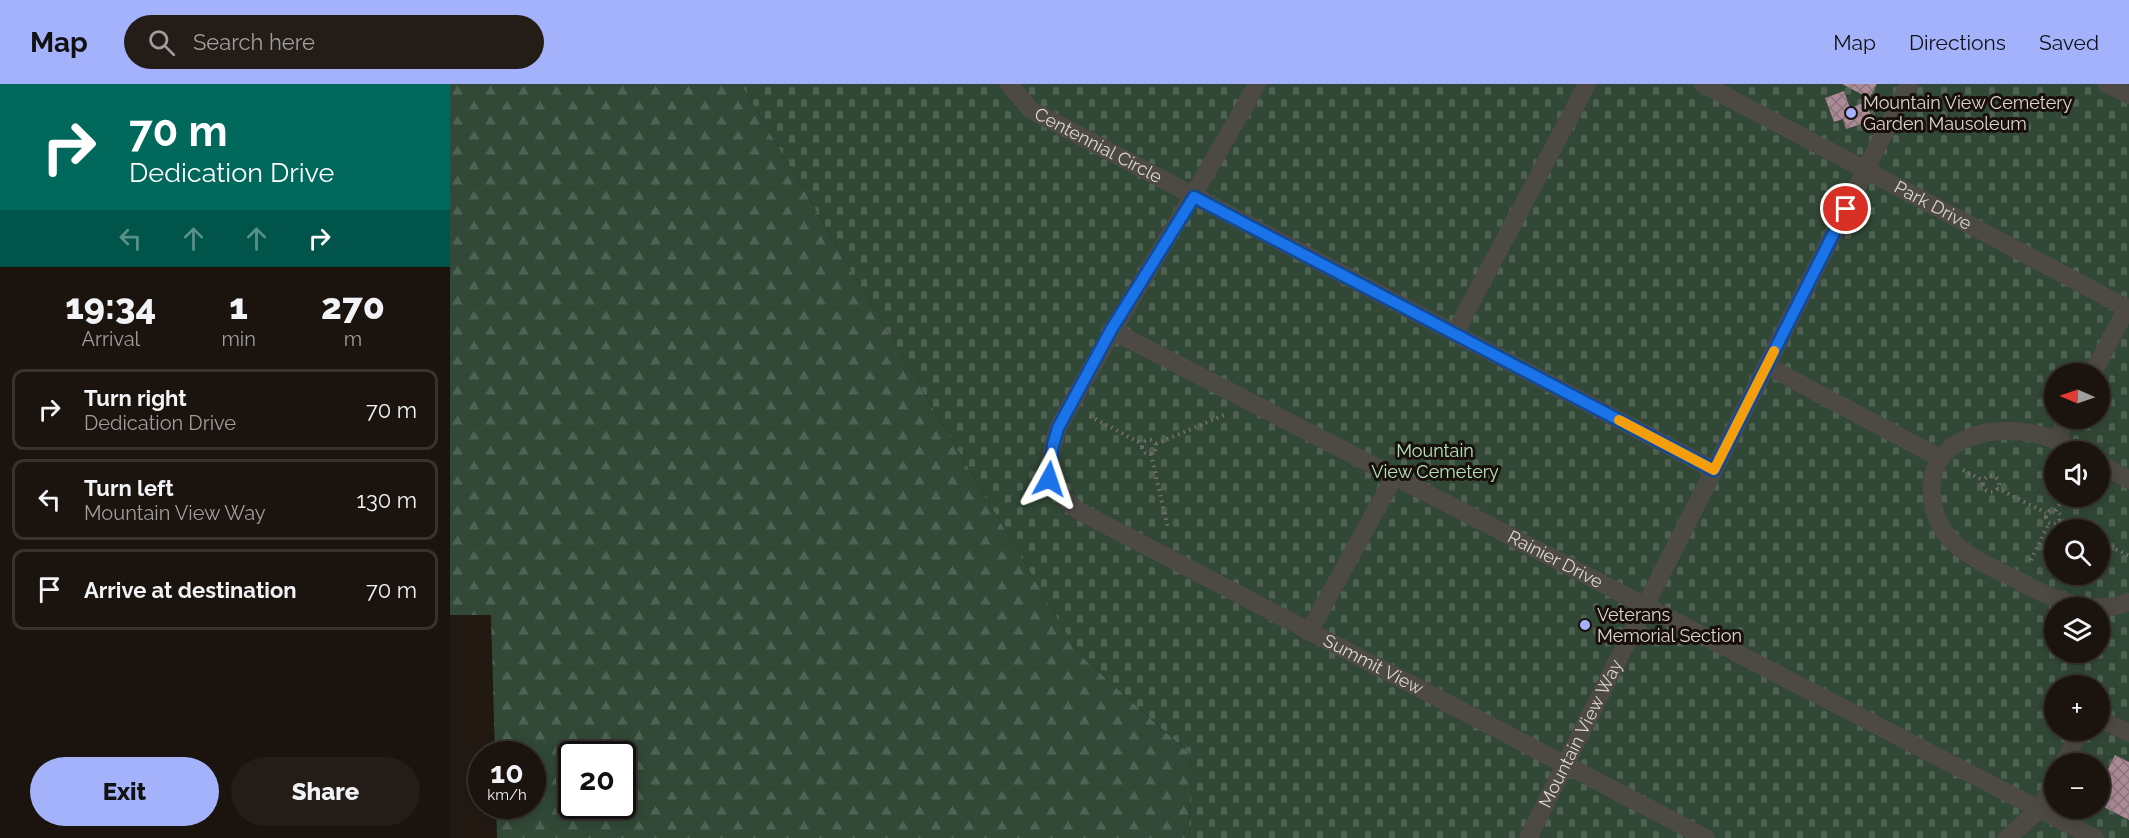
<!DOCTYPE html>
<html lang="en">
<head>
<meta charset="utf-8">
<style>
	:root { --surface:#1a130e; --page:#231c17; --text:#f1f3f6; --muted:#9f9e9e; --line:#38322e; --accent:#a4b2fc }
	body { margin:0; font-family:Raleway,sans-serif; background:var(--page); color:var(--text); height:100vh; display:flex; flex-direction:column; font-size:22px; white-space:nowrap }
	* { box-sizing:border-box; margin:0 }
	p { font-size:20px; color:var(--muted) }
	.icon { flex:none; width:33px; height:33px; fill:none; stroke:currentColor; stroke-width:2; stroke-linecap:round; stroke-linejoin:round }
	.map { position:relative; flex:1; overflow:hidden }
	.drawer { display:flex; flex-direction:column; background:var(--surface); width:450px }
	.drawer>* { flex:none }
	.hud { background:#00695c; color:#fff; overflow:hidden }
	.needle { width:39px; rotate:272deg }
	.buttons { position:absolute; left:1594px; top:279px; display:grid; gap:12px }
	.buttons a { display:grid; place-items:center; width:66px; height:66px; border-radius:50%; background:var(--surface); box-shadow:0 3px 15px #0003,0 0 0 2px var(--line); font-size:30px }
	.speed { position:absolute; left:18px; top:657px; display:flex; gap:12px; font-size:30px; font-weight:700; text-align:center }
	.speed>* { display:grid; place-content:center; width:78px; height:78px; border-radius:50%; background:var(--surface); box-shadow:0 3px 15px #0003,0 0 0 2px var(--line); line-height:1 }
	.speed small { font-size:15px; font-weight:400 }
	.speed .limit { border:3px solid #111; border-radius:9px; background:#fff; color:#111 }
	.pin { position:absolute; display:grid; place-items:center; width:51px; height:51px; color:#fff; margin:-26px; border:3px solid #fff; border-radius:50%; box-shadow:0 2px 6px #0007 }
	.me { position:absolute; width:66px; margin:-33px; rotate:5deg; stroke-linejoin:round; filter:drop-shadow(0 0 4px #0008) }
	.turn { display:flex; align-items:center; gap:21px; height:126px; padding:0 30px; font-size:27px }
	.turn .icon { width:78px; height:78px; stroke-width:2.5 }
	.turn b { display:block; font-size:42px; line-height:51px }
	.lanes { display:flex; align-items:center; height:57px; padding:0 30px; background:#0003; justify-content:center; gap:30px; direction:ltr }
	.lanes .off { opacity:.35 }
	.eta { display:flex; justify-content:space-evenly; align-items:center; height:102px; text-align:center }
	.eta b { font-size:36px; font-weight:800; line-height:42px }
	.primary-button { display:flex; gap:12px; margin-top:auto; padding:12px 30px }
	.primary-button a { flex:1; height:69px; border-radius:36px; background:var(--accent); color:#111; font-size:24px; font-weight:800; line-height:69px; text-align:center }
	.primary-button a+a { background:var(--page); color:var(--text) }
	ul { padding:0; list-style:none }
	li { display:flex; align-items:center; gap:18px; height:81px; margin:0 12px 9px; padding:0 18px; border:3px solid var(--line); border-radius:12px }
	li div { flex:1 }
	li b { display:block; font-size:22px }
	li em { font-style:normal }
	header { display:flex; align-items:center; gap:36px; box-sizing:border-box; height:84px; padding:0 30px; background:var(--accent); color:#111 }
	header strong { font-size:28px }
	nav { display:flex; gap:33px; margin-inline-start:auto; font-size:21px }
	.search { width:420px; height:54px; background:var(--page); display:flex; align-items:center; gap:15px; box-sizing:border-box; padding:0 21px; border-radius:33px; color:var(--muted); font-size:22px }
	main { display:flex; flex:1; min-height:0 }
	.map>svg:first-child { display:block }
</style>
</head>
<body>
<header>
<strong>Map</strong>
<div class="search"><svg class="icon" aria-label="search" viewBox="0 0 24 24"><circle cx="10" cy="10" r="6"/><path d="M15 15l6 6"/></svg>Search here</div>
<nav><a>Map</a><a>Directions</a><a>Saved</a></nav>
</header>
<main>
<section class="drawer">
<div class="hud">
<div class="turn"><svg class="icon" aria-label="right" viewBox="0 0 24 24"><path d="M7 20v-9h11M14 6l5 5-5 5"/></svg><div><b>70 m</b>Dedication Drive</div></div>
<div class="lanes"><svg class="icon off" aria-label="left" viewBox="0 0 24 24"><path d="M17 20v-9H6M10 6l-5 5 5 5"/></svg><svg class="icon off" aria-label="ahead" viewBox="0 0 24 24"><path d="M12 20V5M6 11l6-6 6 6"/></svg><svg class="icon off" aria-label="ahead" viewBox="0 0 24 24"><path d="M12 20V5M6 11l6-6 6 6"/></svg><svg class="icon" aria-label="right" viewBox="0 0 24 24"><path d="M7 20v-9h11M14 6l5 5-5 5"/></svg></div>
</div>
<div class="eta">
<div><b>19:34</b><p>Arrival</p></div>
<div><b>1</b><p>min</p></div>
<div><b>270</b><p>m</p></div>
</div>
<ul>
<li><svg class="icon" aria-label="right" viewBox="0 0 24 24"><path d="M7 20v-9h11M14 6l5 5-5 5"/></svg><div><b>Turn right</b><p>Dedication Drive</p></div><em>70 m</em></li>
<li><svg class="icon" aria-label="left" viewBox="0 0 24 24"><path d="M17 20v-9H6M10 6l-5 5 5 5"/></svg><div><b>Turn left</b><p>Mountain View Way</p></div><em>130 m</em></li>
<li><svg class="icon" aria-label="arrive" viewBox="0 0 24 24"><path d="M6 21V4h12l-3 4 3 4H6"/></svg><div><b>Arrive at destination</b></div><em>70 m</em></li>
</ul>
<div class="primary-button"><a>Exit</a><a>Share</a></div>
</section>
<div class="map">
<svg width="1679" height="754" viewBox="0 0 1679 754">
	<defs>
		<pattern id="forest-firs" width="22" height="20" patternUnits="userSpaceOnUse" patternTransform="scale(1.5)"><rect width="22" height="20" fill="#324937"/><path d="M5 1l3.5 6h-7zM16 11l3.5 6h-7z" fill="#4f6253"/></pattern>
		<pattern id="cemetery-stones" width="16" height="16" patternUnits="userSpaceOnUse" patternTransform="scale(1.5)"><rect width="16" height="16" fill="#324836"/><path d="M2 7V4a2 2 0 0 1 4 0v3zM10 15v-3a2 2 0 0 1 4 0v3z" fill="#4f6252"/></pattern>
		<pattern id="building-cross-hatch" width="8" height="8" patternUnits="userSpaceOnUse" patternTransform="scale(1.5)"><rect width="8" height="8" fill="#ab8b96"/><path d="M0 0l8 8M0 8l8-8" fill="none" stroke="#8c747c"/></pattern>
	</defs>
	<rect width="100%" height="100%" fill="#231913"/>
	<path fill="url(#forest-firs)" fill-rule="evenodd" d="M 0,0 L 291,0 L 628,569 L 741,671 L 739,754 L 47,754 L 46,722 L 82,722 L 82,670 L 45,670 L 41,531 L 0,531 ZM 122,670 L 172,670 L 172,722 L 122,722 Z"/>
	<path fill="url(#cemetery-stones)" fill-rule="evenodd" d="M 291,0 L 1679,0 L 1679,754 L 739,754 L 741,671 L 628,569 ZM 1605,290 L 1650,290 L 1650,334 L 1605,334 ZM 1605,368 L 1650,368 L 1650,412 L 1605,412 ZM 1605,446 L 1650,446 L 1650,490 L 1605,490 ZM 1605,524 L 1650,524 L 1650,568 L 1605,568 ZM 1605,602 L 1650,602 L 1650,646 L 1605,646 ZM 1605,680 L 1650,680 L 1650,724 L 1605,724 Z"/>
	<path fill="url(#building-cross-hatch)" d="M 1392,0 L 1427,0 L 1419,14 Z
		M 1394,7 L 1400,24 L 1416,18 L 1423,36 L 1396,45 L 1393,35 L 1384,38 L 1375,14 Z
		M 1665,671 L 1679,678 L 1679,736 L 1650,721 L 1650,702 Z"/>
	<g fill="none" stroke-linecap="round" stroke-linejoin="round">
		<path stroke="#79706b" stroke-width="4" stroke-dasharray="1.5 4.5" stroke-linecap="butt" d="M 640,332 L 692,360
			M692 363a7 7 0 1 1 14 0a7 7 0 1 1-14 0Z
			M 706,360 L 774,331
			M 701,370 L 718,445
			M 1513,386 L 1534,397
			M1533 400a8 8 0 1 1 16 0a8 8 0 1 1-16 0Z
			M 1547,404 L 1596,429
			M1596 433a7 7 0 1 1 14 0a7 7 0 1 1-14 0Z
			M 1606,427 L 1614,412
			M 1609,436 L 1628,446
			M 1650,457 L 1679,472
			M 1581,476 L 1599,439"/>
		<g stroke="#4d4945" stroke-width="18">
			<path id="s1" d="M 559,0 L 581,26 L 1264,386"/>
			<path id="s2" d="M 807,0 C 743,116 671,227 608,344 C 596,384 594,398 627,426 L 1256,754"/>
			<path id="s3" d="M 1253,0 L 1679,225"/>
			<path d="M 1657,0 L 1679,11"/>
			<path id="s4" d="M 661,246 L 1645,754"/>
			<path d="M 1005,249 L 1137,0"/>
			<path d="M 1317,282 L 1490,374"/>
			<path d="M 1642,290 L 1677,224"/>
			<path d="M 1606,356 L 1617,334"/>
			<path d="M 1627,368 C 1615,361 1603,354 1590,351 C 1545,339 1477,352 1482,410 C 1483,429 1490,446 1504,459 C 1517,473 1556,490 1575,500 C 1606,517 1643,532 1679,518"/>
			<path d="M 1650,380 L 1679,396"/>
			<path d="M 859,548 L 944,393"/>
			<path d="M 1650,635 L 1679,649"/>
			<path d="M 1613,680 L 1631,646"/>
			<path id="s5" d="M 1078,754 L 1459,0"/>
			<path d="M 1557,754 L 1590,725 L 1605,696"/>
		</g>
	</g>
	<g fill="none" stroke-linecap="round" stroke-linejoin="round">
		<defs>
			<path id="route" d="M 599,395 L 603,361 L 608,344 L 661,246 L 744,113 L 1264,386 L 1396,125"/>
		</defs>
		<use href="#route" stroke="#114b97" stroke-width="15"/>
		<use href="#route" stroke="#1a73e8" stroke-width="10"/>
		<path stroke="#f59e0b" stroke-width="10" d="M 1169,336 L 1264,386 L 1324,267"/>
	</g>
	<g fill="#a4b2fc" stroke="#1a100b" stroke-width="2">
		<circle cx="1401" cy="29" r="6"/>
		<circle cx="1135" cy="541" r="6"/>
	</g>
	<g text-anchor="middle" stroke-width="6" stroke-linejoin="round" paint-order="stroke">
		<g font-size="18" fill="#dcd5d0" stroke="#1a100b" text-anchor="start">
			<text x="1413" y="25">Mountain View Cemetery<tspan x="1413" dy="21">Garden Mausoleum</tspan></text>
			<text x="1147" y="537">Veterans<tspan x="1147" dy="21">Memorial Section</tspan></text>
		</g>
		<g font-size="18" fill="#dcd5d0" stroke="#1a100b">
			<text dy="6" stroke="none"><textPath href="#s1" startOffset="110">Centennial Circle</textPath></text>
			<text dy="6" stroke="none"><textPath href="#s3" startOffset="260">Park Drive</textPath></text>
			<text dy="6" stroke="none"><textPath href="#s4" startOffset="500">Rainier Drive</textPath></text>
			<text dy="6" stroke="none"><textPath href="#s2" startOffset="824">Summit View</textPath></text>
			<text dy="6" stroke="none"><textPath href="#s5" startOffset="117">Mountain View Way</textPath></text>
		</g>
		<g font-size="18" fill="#b2e2bc" stroke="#1a100b">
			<text x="985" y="373">Mountain<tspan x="985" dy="21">View Cemetery</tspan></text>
		</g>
	</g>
</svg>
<div class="buttons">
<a><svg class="needle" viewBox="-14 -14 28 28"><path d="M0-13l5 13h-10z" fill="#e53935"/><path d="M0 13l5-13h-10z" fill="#9f9e9e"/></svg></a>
<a><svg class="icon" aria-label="sound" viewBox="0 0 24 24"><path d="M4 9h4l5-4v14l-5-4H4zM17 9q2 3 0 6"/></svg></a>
<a><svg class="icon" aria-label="search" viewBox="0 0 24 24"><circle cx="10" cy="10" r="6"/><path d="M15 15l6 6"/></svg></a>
<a><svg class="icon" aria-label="layers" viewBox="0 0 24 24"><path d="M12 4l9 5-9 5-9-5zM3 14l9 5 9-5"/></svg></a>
<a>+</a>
<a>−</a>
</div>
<div class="speed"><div>10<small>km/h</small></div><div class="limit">20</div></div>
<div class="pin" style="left:1396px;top:125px;background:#d93025"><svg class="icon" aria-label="arrive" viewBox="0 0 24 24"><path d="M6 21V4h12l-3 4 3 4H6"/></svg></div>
<svg class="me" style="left:599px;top:395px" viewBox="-20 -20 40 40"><path d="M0-17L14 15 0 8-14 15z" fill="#1a73e8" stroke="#fff" stroke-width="4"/></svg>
</div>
</main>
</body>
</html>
